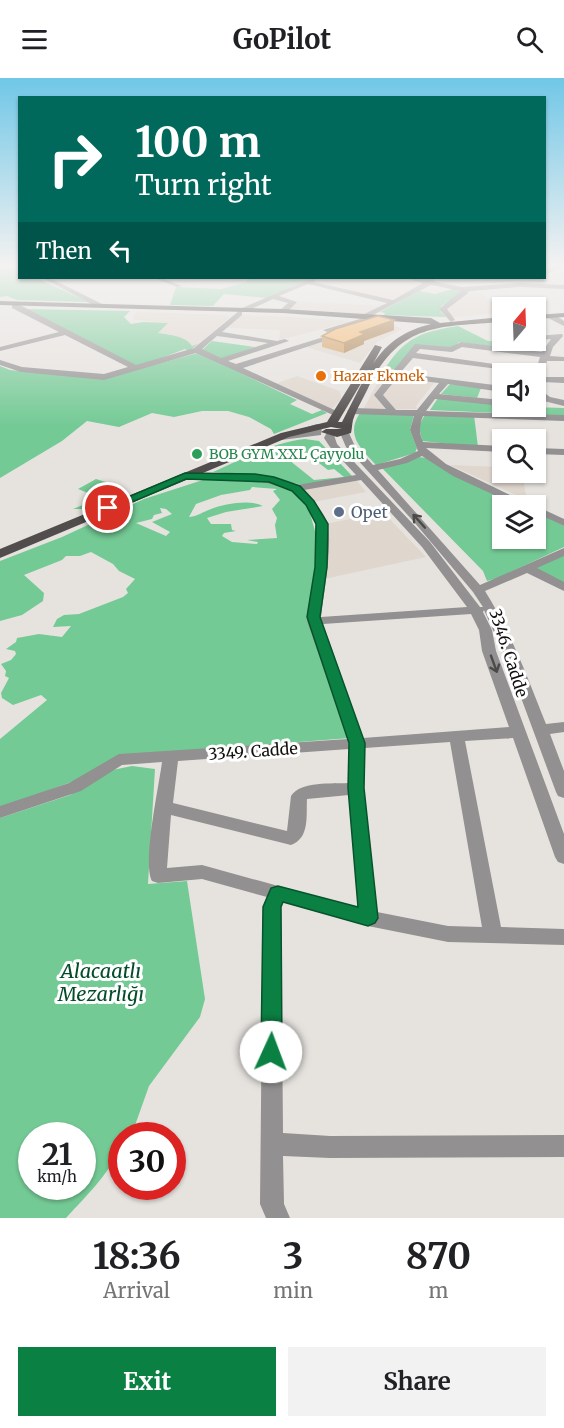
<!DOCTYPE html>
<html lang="en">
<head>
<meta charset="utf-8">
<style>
	:root { --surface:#fff; --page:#f2f2f2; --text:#202124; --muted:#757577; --accent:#0b8043 }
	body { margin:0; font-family:Merriweather,serif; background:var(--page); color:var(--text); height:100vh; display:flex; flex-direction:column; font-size:22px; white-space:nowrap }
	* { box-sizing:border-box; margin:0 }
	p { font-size:20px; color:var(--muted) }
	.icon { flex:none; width:33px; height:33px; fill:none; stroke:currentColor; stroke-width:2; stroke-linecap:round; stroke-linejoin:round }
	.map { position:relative; height:1140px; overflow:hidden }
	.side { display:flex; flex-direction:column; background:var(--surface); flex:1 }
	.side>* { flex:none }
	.guide { position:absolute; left:18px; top:18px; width:528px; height:183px; border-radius:0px; box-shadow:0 2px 4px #0004; background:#00695c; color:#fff; overflow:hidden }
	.needle { width:39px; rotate:19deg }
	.fabs { position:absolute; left:492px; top:219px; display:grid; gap:12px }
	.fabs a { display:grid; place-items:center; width:54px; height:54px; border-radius:0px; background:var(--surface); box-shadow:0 2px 4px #0004; font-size:30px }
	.speed { position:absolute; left:18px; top:1044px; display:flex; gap:12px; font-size:30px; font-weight:700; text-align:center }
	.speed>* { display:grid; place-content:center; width:78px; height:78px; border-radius:50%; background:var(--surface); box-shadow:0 2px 4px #0004; line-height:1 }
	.speed small { font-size:15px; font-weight:400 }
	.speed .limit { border:9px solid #d22; background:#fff; color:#111 }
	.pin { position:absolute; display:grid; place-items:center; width:51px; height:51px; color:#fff; margin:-26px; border:3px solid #fff; border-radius:50%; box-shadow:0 2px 6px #0007 }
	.me { position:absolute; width:66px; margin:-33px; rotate:2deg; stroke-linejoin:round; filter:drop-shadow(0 0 4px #0008) }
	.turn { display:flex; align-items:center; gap:21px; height:126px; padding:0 18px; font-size:27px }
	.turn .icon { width:78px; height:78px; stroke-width:2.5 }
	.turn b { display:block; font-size:42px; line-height:51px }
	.then { display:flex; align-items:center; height:57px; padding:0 18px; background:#0003; gap:12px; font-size:22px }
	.eta { display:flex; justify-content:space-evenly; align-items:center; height:102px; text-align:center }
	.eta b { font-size:36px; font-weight:700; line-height:42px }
	.primary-button { display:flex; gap:12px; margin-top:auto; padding:12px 18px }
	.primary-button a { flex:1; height:69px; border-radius:0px; background:var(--accent); color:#fff; font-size:24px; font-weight:700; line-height:69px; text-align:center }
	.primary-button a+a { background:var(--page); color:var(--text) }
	header { display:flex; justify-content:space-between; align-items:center; height:78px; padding:0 18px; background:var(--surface); font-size:27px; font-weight:700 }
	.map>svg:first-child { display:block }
</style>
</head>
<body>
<header><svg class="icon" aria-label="menu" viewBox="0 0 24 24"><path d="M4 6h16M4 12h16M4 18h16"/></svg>GoPilot<svg class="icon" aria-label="search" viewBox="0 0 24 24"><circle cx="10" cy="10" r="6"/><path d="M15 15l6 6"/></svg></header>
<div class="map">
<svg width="564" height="1140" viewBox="0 0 564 1140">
	<rect width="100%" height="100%" fill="#e6e3df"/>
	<path fill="#dfd6cd" d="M 322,200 L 400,200 L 424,206 L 390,222 L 313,203 Z
		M 470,212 L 483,216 L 502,235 L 452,239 L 447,235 L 446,229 Z
		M 295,223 L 382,228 L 363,236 L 288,231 L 295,226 Z
		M 139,234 L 227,237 L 230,239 L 198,266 L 192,268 L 184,262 L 158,255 L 167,245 L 135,242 L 133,240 L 135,235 Z
		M 239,237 L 290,239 L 353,243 L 279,262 L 280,252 L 227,250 Z
		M 376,245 L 396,248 L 402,251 L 377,264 L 360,285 L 303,268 Z
		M 297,298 L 340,313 L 341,321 L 331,332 L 275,306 Z
		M 381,298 L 398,298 L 434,305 L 416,328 L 417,331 L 363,332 Z
		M 450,387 L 502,389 L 502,394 L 522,395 L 527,422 Z
		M 350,402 L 357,403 L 366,414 L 313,424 L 303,415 L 305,411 Z
		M 383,434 L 426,479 L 324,501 L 326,446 Z"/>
	<path fill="#74ca95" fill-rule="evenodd" d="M 0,188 L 17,188 L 19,189 L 20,200 L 36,200 L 89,224 L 17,222 L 7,218 L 0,219 Z
		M 246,200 L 309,201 L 267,220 L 224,216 L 213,228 L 170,227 L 176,209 L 221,211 L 247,204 Z
		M 453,211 L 462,212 L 462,216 L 441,228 L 440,233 L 446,239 L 384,237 L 385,235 L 380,234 L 419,213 L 435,216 Z
		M 26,231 L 130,233 L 124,239 L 131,246 L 143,244 L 168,245 L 158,255 C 170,257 186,258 192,268 L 198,266 L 189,273 L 185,271 L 138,289 Z
		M 458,248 L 488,263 L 518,263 L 523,265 L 522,272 L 459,264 L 451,272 L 416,267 L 395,291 L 384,292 C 405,259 421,254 458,248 Z
		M 212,263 L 255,269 L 222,281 L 202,272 Z
		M 198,275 L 297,322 L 290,326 L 312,336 L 322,332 L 327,335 L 274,356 L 271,351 L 249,339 L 228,333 L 202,333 L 174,339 L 152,335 L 119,349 L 87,343 L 62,363 L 0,400 L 0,288 L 10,292 L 101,301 Z
		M 450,306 L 481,310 L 477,320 L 441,316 Z
		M 438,320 L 502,327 L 502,328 L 564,330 L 564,338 L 430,332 Z
		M 360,335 L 414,337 L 410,352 L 417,370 L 415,375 L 376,387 C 361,371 345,357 360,335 Z
		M 425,336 L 474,337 L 478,369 L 422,363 L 419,348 Z
		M 305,361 L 319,363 L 353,399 L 303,407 L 262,398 L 213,394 C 242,381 274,364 305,361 ZM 307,376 L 328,392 L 334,391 L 344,399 L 314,402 L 289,382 Z
		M 419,379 L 427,380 L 521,427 L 502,428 L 502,460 L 536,460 L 536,434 L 564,448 L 564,469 L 498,500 L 487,503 L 483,493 L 382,390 Z
		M 209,400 L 249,400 L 287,408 L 308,428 L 317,460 L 312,542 L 350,660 L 130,677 L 85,699 L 0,730 L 0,661 L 47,622 L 41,617 L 13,627 L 2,620 L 1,615 L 9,600 L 5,598 L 6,593 L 1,586 L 11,582 L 16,576 L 15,573 L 6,571 L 16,564 L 17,560 L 39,556 L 62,559 L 71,548 L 53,549 L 57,541 L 64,537 L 79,536 L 123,519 L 128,515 L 126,511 L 135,501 L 119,493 L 113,486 L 91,474 L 80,478 L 66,478 L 62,482 L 24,497 L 44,515 L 43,523 L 22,537 L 0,543 L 0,483 L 62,459 L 144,421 ZM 252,409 L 277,411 L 273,413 L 280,422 L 272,431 L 277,440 L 275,447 L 277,460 L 247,462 L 258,464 L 257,466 L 232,464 L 222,458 L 224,455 L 236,453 L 232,452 L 231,446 L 211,446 L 207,440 L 226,434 L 263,428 C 250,421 224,426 211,431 C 202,434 199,438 189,439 L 196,426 L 221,417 L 250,412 ZM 160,430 L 166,431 L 172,436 L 152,444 L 170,454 L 166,458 L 136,445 L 152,441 L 154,437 L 162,435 Z
		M 96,401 L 112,406 L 124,416 L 86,431 L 73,431 L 100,420 L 78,411 Z
		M 564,477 L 564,506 L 534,490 Z
		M 132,688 L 155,691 L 148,806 L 187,803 L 205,921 L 200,939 L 149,1008 L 133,1053 L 130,1057 L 122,1058 C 121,1085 85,1119 66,1140 L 0,1140 L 0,740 L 70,717 L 107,693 ZM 32,1058 L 82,1058 L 82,1108 L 32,1108 Z"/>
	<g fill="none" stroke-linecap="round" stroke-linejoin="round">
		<path fill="#929090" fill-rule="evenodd" d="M 555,188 L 563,188 L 544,198 L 544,193 Z
			M 43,200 L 50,200 L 104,227 L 97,229 Z
			M 154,200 L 162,200 L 182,208 L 177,209 Z
			M 312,200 L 317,201 L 314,204 L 393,222 L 423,205 L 404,200 L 433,201 L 436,204 L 462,209 L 520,205 L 564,207 L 564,211 L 520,209 L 469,213 L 467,216 L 447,231 L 455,242 L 451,244 L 439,231 L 461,213 L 431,207 L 367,240 L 364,240 L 364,236 L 387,225 L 308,206 L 279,218 L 297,224 L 286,235 L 279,233 L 288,225 L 273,221 L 247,233 L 240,231 Z
			M 12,226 L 18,226 L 136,287 L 194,270 L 239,233 L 242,233 L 242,237 L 222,254 L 277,263 L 285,261 L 289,263 L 228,283 L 236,286 L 340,254 L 340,258 L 243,290 L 341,335 L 333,337 L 196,275 L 104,302 L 21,294 L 0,287 L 0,282 L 22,289 L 104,296 L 128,289 L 65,257 L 0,273 L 0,269 L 59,254 L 12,230 ZM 217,258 L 268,265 L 221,280 L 202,271 Z
			M 548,236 L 554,236 L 564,243 L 564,248 L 548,240 Z
			M 363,240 L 367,242 L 366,244 L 327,254 L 323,252 Z
			M 562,256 L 563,258 L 553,269 L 550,278 L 564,279 L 564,283 L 547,283 L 543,299 L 564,299 L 564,305 L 543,304 L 542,313 L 550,319 L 564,322 L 564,328 L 544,323 L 536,316 L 536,296 L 413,280 L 400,295 L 502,308 L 502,314 L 448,306 L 439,316 L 502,322 L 502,328 L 435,321 L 426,333 L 564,337 L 564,343 L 423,338 C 419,348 419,355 423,364 L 502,368 L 502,374 L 426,370 L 446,386 L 533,428 L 518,428 L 453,398 L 422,378 L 407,385 L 378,392 L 480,507 L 564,470 L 564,478 L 537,490 L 564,504 L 564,513 L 527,495 L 485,513 C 511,554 528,601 546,646 L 564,644 L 564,654 L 550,656 L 564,693 L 564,720 L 558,718 L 556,714 L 510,590 L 484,532 L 483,534 L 492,552 L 496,573 L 564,756 L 564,786 L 558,784 L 555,779 L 513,660 L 465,663 L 501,849 L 564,851 L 564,867 L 448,864 L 368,848 L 283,824 L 281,829 L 283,1055 L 330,1058 L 564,1057 L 564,1079 L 330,1080 L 283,1078 L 284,1126 L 290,1140 L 266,1140 L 260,1126 L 263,829 L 267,819 L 202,801 L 158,805 L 152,803 C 142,785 159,708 162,684 L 122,687 L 81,713 L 0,740 L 0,728 L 69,705 L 119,676 L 348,661 L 307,543 L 315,489 L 316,446 L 305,426 L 292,412 L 255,402 L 185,401 L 180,398 L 185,395 L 255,396 L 297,407 L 356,397 L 330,369 L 324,360 L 327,354 L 333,354 L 337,366 L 430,464 L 480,529 L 483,529 L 473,514 L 414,444 L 346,369 L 340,355 L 348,353 L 354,366 L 373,387 L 400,381 L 418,373 L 410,352 L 414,338 L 352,336 L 347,333 L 352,330 L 386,331 L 374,317 L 388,299 L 369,294 L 373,291 L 392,294 L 415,266 L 450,269 L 461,264 L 542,274 L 551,261 L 536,262 L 536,258 ZM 462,269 L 540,279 L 536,292 L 416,275 L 420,271 L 452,274 ZM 397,300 L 439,305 L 417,332 L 396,332 L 383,317 ZM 361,402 L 422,469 L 467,529 L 321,539 C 324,512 332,473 328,447 C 325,435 312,421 304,412 ZM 471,536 L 479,552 L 482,573 L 509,649 L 363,660 L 323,546 ZM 450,664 L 482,849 L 448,848 L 377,834 L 364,710 L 365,670 ZM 349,671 L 348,705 C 333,706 300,703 291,718 L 287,753 L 173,725 L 178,683 ZM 349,717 L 358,830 L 202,787 L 167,790 L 171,737 L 291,767 C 310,760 306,738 307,721 Z
			M 317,346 L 322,349 L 321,357 L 281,362 L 276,359 Z
			M 536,370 L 564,371 L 564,377 L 536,376 Z
			M 536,428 L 564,441 L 564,448 L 536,435 Z"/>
		<path fill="#514d4d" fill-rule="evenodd" d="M 0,223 L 283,231 L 431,240 L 440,245 L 502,239 L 502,244 C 440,249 401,244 369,308 C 364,319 357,330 353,342 C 352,346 352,351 351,355 L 337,359 L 321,354 L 326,351 L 342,351 L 331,349 L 289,359 L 0,480 L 0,471 L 281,355 L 327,344 L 375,267 L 382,269 L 373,286 C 387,264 406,252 431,246 L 283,235 L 0,227 ZM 366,297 L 342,344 L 338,344 Z
			M 564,235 L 564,239 L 536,241 L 536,237 Z"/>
	</g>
	<path fill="#d39d5e" d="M 394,252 L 364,263 L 364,266 L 344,275 L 322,269 L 322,258 Z"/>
	<path fill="#ac804c" d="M 394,242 L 394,252 L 364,263 L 364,266 L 344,275 L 344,265 L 360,254 Z"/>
	<path fill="#f5b76d" stroke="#ac804c" stroke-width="1.5" d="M 378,238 L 394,242 L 360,254 L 365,256 L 344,265 L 322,258 L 335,251 Z"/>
	<defs><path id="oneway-shaft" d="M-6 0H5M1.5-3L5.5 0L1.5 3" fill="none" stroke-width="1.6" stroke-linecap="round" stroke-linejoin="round" transform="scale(1.5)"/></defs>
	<g stroke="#4b4a48">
		<use href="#oneway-shaft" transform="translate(419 443) rotate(-132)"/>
		<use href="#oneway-shaft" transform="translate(494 586) rotate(70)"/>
	</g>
	<linearGradient id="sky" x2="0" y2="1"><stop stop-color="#70c7e7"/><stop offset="0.54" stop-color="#f4f2f1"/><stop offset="1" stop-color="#f4f2f1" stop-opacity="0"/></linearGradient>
	<rect width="564" height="348" fill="url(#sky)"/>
	<path fill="#0b8043" stroke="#07532c" stroke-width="1.5" d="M 185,395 L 255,396 L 274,399 L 300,408 L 314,423 L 328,446 L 327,489 L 320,539 L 365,665 L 364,710 L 378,840 L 375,845 L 368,848 L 283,824 L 281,829 L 282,974 L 279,981 L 271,984 L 264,981 L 261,974 L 263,829 L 271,810 L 278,808 L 358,829 L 348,710 L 349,665 L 307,539 L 315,489 L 316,446 L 306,427 L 292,413 L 269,404 L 186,401 L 111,433 L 108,434 L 102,430 Z"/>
	<circle fill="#e8710a" stroke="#fff" stroke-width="2" cx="321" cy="298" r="6"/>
	<circle fill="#2e9e5b" stroke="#fff" stroke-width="2" cx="197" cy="376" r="6"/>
	<circle fill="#5c6f8a" stroke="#fff" stroke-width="2" cx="339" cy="434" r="6"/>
	<g text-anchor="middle" stroke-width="6" stroke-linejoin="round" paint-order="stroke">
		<g font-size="14" fill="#c56008" stroke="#fff" text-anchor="start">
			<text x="333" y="303">Hazar Ekmek</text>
		</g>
		<g font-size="14" fill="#27864d" stroke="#fff" text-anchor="start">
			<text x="209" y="381">BOB GYM XXL Çayyolu</text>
		</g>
		<g font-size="16" fill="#4e5e75" stroke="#fff" text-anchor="start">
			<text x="351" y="440">Opet</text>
		</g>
		<g font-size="16" fill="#11100e" stroke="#fff">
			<text transform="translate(509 575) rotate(72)" y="6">3346. Cadde</text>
			<text transform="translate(253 673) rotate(-4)" y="6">3349. Cadde</text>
		</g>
		<g font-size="20" font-style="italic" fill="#044c2a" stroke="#fff">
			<text x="101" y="900">Alacaatlı<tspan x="101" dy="23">Mezarlığı</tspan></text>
		</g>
	</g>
</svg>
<div class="fabs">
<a><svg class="needle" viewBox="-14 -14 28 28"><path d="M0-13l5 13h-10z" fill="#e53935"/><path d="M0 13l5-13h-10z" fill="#757577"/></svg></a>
<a><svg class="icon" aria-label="sound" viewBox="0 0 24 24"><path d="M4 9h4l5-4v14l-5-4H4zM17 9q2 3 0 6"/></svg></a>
<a><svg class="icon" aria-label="search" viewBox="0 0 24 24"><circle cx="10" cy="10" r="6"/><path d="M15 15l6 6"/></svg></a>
<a><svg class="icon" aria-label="layers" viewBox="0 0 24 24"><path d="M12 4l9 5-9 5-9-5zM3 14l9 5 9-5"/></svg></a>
</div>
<div class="speed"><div>21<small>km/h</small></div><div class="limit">30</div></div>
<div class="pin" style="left:108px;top:430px;background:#d93025"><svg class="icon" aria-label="arrive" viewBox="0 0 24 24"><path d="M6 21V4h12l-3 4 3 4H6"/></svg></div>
<svg class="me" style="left:271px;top:974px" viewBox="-20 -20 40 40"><circle r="19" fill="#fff"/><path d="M0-13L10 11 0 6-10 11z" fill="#0b8043"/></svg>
<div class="guide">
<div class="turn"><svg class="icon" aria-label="right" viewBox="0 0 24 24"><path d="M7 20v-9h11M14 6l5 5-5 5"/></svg><div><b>100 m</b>Turn right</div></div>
<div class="then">Then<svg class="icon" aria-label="left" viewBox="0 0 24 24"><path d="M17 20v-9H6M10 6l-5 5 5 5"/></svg></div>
</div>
</div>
<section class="side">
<div class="eta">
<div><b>18:36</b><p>Arrival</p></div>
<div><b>3</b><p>min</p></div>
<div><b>870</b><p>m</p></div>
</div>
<div class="primary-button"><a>Exit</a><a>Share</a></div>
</section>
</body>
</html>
